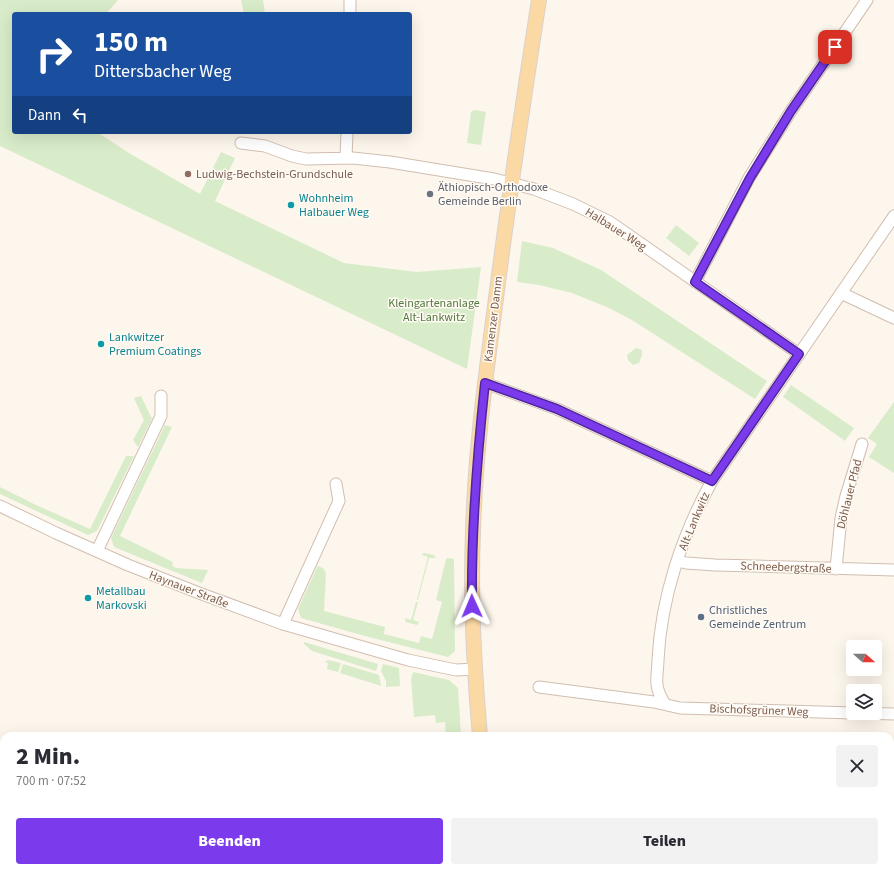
<!DOCTYPE html>
<html lang="de">
<head>
<meta charset="utf-8">
<style>
	:root { --surface:#fff; --page:#f2f2f3; --text:#2b2b33; --muted:#7c7c81; --accent:#7c3aed }
	body { margin:0; font-family:"Source Sans 3",sans-serif; background:var(--page); color:var(--text); height:100vh; display:flex; flex-direction:column; font-size:15px; white-space:nowrap }
	* { box-sizing:border-box; margin:0 }
	p { font-size:13px; color:var(--muted) }
	.icon { flex:none; width:22px; height:22px; fill:none; stroke:currentColor; stroke-width:2; stroke-linecap:round; stroke-linejoin:round }
	.map { position:relative; flex:1; overflow:hidden }
	.side { position:absolute; left:0px; top:732px; width:894px; height:140px; display:flex; flex-direction:column; background:var(--surface); border-radius:12px 12px 0 0; box-shadow:0 4px 16px #0002 }
	.side>* { flex:none }
	.hud { position:absolute; left:12px; top:12px; width:400px; height:122px; border-radius:4px; box-shadow:0 4px 16px #0002; background:#1a4fa0; color:#fff; overflow:hidden }
	.needle { width:26px; rotate:111deg }
	.tools { position:absolute; left:846px; top:640px; display:grid; gap:8px }
	.tools a { display:grid; place-items:center; width:36px; height:36px; border-radius:4px; background:var(--surface); box-shadow:0 4px 16px #0002; font-size:20px }
	.pin { position:absolute; display:grid; place-items:center; width:34px; height:34px; color:#fff; margin:-17px; border-radius:8px; box-shadow:0 2px 6px #0006 }
	.me { position:absolute; width:44px; margin:-22px; rotate:359deg; stroke-linejoin:round; filter:drop-shadow(0 0 3px #0008) }
	.turn { display:flex; align-items:center; gap:14px; height:84px; padding:0 16px; font-size:18px }
	.turn .icon { width:52px; height:52px; stroke-width:2.5 }
	.turn b { display:block; font-size:28px; line-height:34px }
	.then { display:flex; align-items:center; height:38px; padding:0 16px; background:#0003; gap:8px; font-size:15px }
	.round { display:grid; place-items:center; flex:none; width:42px; height:42px; border-radius:4px; background:var(--page) }
	.headline { display:flex; align-items:center; justify-content:space-between; height:68px; padding:0 16px }
	h1 { font-size:24px; font-weight:800; line-height:30px }
	.primary-button { display:flex; gap:8px; margin-top:auto; padding:8px 16px }
	.primary-button a { flex:1; height:46px; border-radius:4px; background:var(--accent); color:#fff; font-size:16px; font-weight:800; line-height:46px; text-align:center }
	.primary-button a+a { background:var(--page); color:var(--text) }
	.map>svg:first-child { display:block }
</style>
</head>
<body>
<div class="map">
<svg width="894" height="872" viewBox="0 0 894 872">
	<rect width="100%" height="100%" fill="#fdf6ec"/>
	<path fill="#d8ecc9" d="M 0,0 L 118,0 L 106,14 L 14,14 L 14,132 L 97,132 L 129,153 L 200,194 L 221,152 L 235,158 L 215,201 L 344,263 L 417,272 L 481,267 L 467,369 L 0,146 Z
		M 241,0 L 263,0 L 265,14 L 244,14 Z
		M 474,110 L 486,112 L 481,145 L 467,143 L 471,112 Z
		M 676,225 L 699,243 L 689,256 L 666,238 Z
		M 522,241 L 553,248 L 601,270 L 767,381 L 755,399 L 632,320 L 609,308 L 572,293 L 539,285 L 517,282 Z
		M 636,348 L 642,350 L 642,355 L 639,363 L 633,365 L 628,360 L 627,355 Z
		M 791,385 L 854,428 L 845,441 L 783,397 Z
		M 141,396 L 152,419 L 138,447 L 133,440 L 144,420 L 134,398 Z
		M 894,402 L 894,473 L 869,457 L 877,444 L 868,438 Z
		M 165,425 L 172,427 L 120,536 L 173,562 L 172,565 L 176,568 L 208,570 L 202,583 L 114,547 L 111,538 Z
		M 126,456 L 134,456 L 97,531 L 88,535 L 0,494 L 0,487 L 36,505 L 90,529 Z
		M 424,553 L 434,555 L 436,558 L 429,558 L 418,600 L 417,599 L 428,557 L 422,555 L 422,554 Z
		M 448,558 L 454,559 L 455,651 L 448,657 L 361,635 L 301,618 L 298,609 L 317,567 L 319,566 L 324,569 L 326,574 L 324,611 L 385,627 L 384,634 L 419,643 L 421,636 L 432,639 L 442,602 L 436,600 L 446,559 Z
		M 416,602 L 418,602 L 413,620 L 419,622 L 417,625 L 406,622 L 405,620 L 405,618 L 411,620 Z
		M 304,642 L 378,664 L 376,671 L 312,651 L 304,644 Z
		M 328,660 L 341,663 L 338,672 L 327,669 L 328,663 L 325,662 Z
		M 343,664 L 379,675 L 381,686 L 340,673 Z
		M 383,664 L 399,668 L 400,686 L 386,687 L 386,681 L 381,671 Z
		M 413,672 L 449,680 L 458,688 L 461,736 L 446,736 L 445,722 L 436,723 L 435,715 L 414,717 L 411,679 Z
		M 562,868 L 616,868 L 612,872 L 561,872 Z
		M 651,868 L 709,868 L 709,872 L 649,872 Z"/>
	<g fill="none" stroke-linecap="round" stroke-linejoin="round">
		<defs>
			<path id="minor" d="M 350,14 L 350,0
				M 241,143 L 265,146 L 292,156 L 306,159 L 353,158 L 390,162 L 494,179 L 534,189 L 573,204 L 610,222 L 799,354
				M 346,158 L 347,132
				M 695,282 L 749,178 L 791,111 L 867,0
				M 841,293 L 894,318
				M 485,383 L 557,409 L 712,481
				M 0,506 L 56,533 L 128,565 L 199,593 L 283,624 L 408,660 L 456,670 L 475,669
				M 97,551 L 161,416 L 161,396
				M 678,561 L 686,563 L 715,565 L 894,570
				M 836,569 L 841,518 L 846,496 L 862,444
				M 283,624 L 339,501 L 336,484
				M 539,687 L 654,702 L 680,708 L 853,713
				M 665,704 C 661,698 658,692 657,685 C 656,677 658,668 658,660 C 661,598 682,535 712,481 L 894,216
				M 861,713 L 894,714"/>
			<path id="major" d="M 480,736 C 474,668 470,600 473,532 C 475,456 485,381 495,306 C 508,204 523,102 539,0
				M 492,868 L 492,872"/>
		</defs>
		<use href="#minor" stroke="#d1beb0" stroke-width="13"/>
		<use href="#major" stroke="#dad1cd" stroke-width="16"/>
		<use href="#minor" stroke="#fff" stroke-width="11"/>
		<use href="#major" stroke="#fbd9a5" stroke-width="14"/>
		<path stroke="#b9a8c9" stroke-width="1" d="M 0,773 L 4,773
			M 890,797 L 894,797"/>
		<path stroke="#b9a8c9" stroke-width="3" stroke-dasharray="6 4" stroke-linecap="butt" d="M 0,789 L 4,789
			M 0,796 L 4,796
			M 890,820 L 894,820"/>
	</g>
	<g fill="none" stroke-linecap="round" stroke-linejoin="round">
		<defs>
			<path id="route" d="M 472,606 C 471,531 477,457 485,383 L 557,409 L 712,481 L 799,354 L 695,282 L 750,178 L 791,111 L 835,47"/>
		</defs>
		<use href="#route" stroke="#51269a" stroke-width="10"/>
		<use href="#route" stroke="#7c3aed" stroke-width="7"/>
	</g>
	<circle fill="#8d6e63" stroke="#fffaf3" stroke-width="1.5" cx="188" cy="174" r="4"/>
	<circle fill="#6b7280" stroke="#fffaf3" stroke-width="1.5" cx="430" cy="194" r="4"/>
	<g fill="#0f9aa8" stroke="#fffaf3" stroke-width="1.5">
		<circle cx="291" cy="205" r="4"/>
		<circle cx="101" cy="344" r="4"/>
		<circle cx="88" cy="598" r="4"/>
	</g>
	<circle fill="#5c6f8a" stroke="#fffaf3" stroke-width="1.5" cx="701" cy="617" r="4"/>
	<g text-anchor="middle" stroke-width="3" stroke-linejoin="round" paint-order="stroke">
		<g font-size="12" fill="#785e54" stroke="#fffaf3" text-anchor="start">
			<text x="196" y="178">Ludwig-Bechstein-Grundschule</text>
		</g>
		<g font-size="12" fill="#5b616d" stroke="#fffaf3" text-anchor="start">
			<text x="438" y="191">Äthiopisch-Orthodoxe<tspan x="438" dy="14">Gemeinde Berlin</tspan></text>
		</g>
		<g font-size="12" fill="#0d838f" stroke="#fffaf3" text-anchor="start">
			<text x="299" y="202">Wohnheim<tspan x="299" dy="14">Halbauer Weg</tspan></text>
			<text x="109" y="341">Lankwitzer<tspan x="109" dy="14">Premium Coatings</tspan></text>
			<text x="96" y="595">Metallbau<tspan x="96" dy="14">Markovski</tspan></text>
		</g>
		<g font-size="12" fill="#7a5c4d" stroke="#fffaf3">
			<text transform="translate(616 229) rotate(32)" y="4">Halbauer Weg</text>
			<text transform="translate(493 319) rotate(-83)" y="4">Kamenzer Damm</text>
			<text transform="translate(849 494) rotate(-76)" y="4">Döhlauer Pfad</text>
			<text transform="translate(694 521) rotate(-67)" y="4">Alt-Lankwitz</text>
			<text transform="translate(786 567) rotate(2)" y="4">Schneebergstraße</text>
			<text transform="translate(189 589) rotate(21)" y="4">Haynauer Straße</text>
			<text transform="translate(759 710) rotate(2)" y="4">Bischofsgrüner Weg</text>
		</g>
		<g font-size="12" fill="#537a41" stroke="#fffaf3">
			<text x="434" y="307">Kleingartenanlage<tspan x="434" dy="14">Alt-Lankwitz</tspan></text>
		</g>
		<g font-size="12" fill="#4e5e75" stroke="#fffaf3" text-anchor="start">
			<text x="709" y="614">Christliches<tspan x="709" dy="14">Gemeinde Zentrum</tspan></text>
		</g>
	</g>
</svg>
<div class="tools">
<a><svg class="needle" viewBox="-14 -14 28 28"><path d="M0-13l5 13h-10z" fill="#e53935"/><path d="M0 13l5-13h-10z" fill="#7c7c81"/></svg></a>
<a><svg class="icon" aria-label="layers" viewBox="0 0 24 24"><path d="M12 4l9 5-9 5-9-5zM3 14l9 5 9-5"/></svg></a>
</div>
<div class="pin" style="left:835px;top:47px;background:#d93025"><svg class="icon" aria-label="arrive" viewBox="0 0 24 24"><path d="M6 21V4h12l-3 4 3 4H6"/></svg></div>
<svg class="me" style="left:472px;top:606px" viewBox="-20 -20 40 40"><path d="M0-17L14 15 0 8-14 15z" fill="#7c3aed" stroke="#fff" stroke-width="4"/></svg>
<div class="hud">
<div class="turn"><svg class="icon" aria-label="right" viewBox="0 0 24 24"><path d="M7 20v-9h11M14 6l5 5-5 5"/></svg><div><b>150 m</b>Dittersbacher Weg</div></div>
<div class="then">Dann<svg class="icon" aria-label="left" viewBox="0 0 24 24"><path d="M17 20v-9H6M10 6l-5 5 5 5"/></svg></div>
</div>
<section class="side">
<div class="headline"><div><h1>2 Min.</h1><p>700 m · 07:52</p></div><a class="round"><svg class="icon" aria-label="close" viewBox="0 0 24 24"><path d="M6 6l12 12M18 6L6 18"/></svg></a></div>
<div class="primary-button"><a>Beenden</a><a>Teilen</a></div>
</section>
</div>
</body>
</html>
